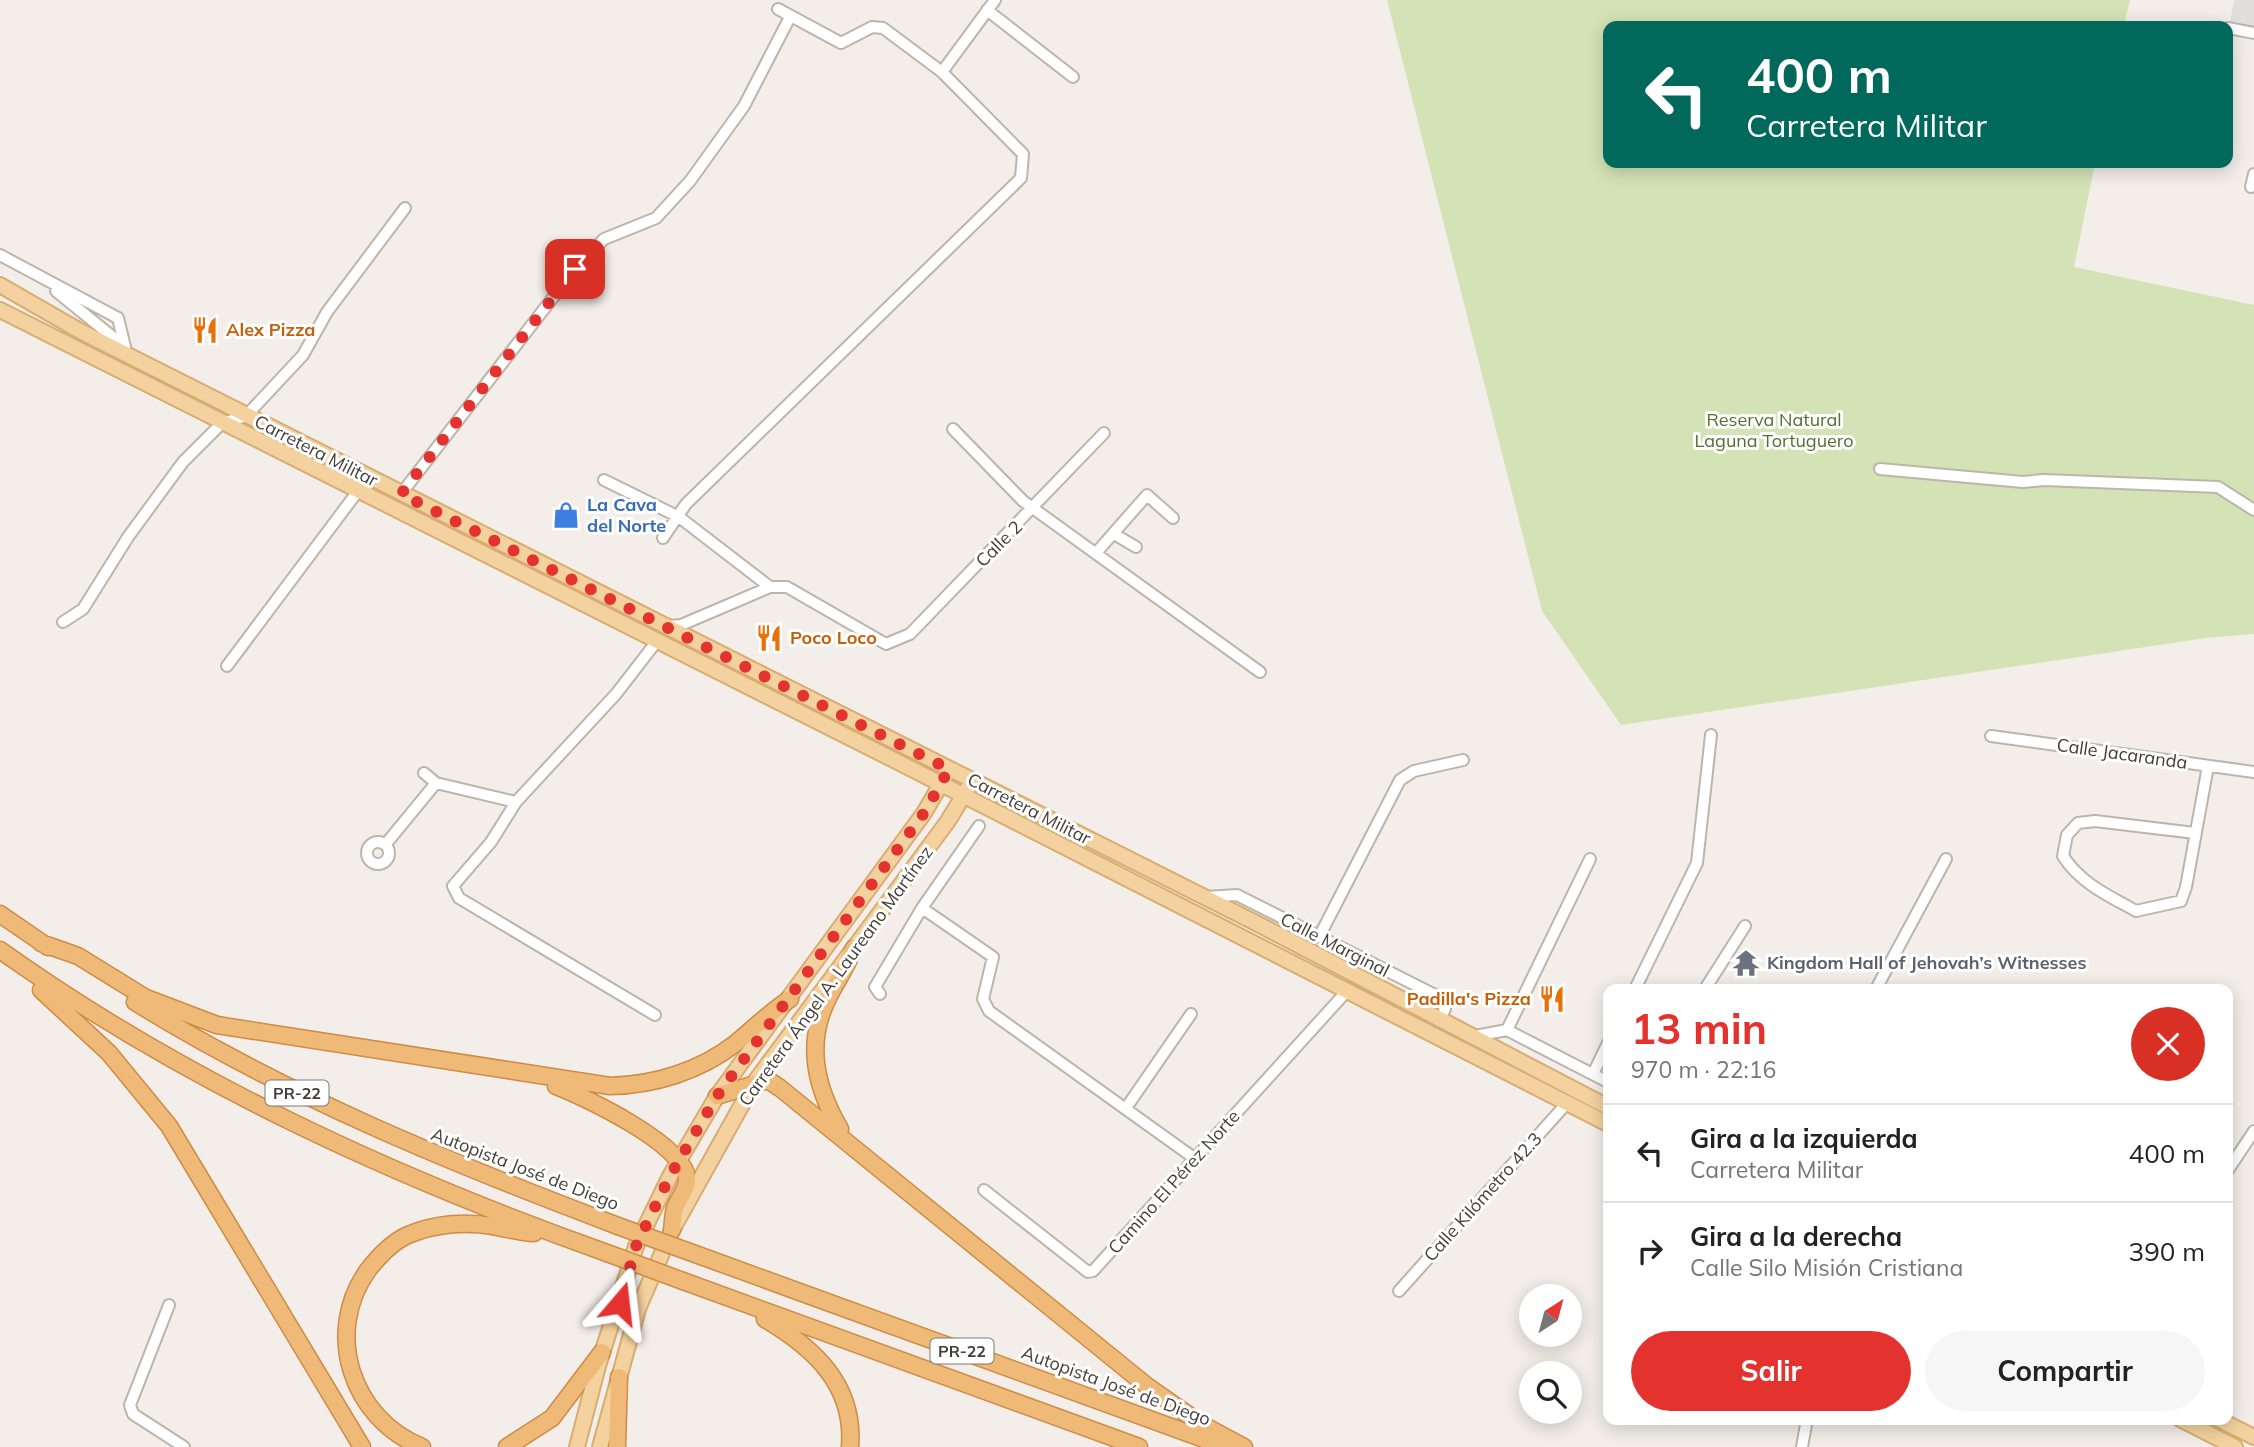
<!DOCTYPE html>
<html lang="es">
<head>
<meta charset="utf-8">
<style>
	:root { --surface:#fff; --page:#f6f6f6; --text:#222; --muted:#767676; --line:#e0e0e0; --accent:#e4332e }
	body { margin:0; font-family:Mulish,sans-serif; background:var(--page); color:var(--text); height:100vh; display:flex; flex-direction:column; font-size:26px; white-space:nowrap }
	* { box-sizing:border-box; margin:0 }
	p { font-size:23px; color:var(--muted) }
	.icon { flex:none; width:38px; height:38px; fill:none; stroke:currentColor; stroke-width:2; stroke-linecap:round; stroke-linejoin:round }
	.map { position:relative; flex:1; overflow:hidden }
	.details { position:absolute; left:1603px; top:984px; width:630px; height:441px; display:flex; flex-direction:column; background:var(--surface); border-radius:14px; box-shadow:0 4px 18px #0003 }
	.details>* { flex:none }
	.banner { position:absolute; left:1603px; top:21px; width:630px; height:147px; border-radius:14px; box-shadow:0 4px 18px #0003; background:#00695c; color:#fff; overflow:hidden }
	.needle { width:46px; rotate:36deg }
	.controls { position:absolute; left:1519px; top:1284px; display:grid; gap:14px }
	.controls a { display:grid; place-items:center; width:63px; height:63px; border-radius:50%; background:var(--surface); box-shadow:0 4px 18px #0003; font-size:35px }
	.pin { position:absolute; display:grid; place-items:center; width:60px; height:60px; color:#fff; margin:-30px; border-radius:14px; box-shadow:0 4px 10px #0006 }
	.me { position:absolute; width:77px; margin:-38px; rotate:17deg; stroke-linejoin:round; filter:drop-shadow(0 0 5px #0008) }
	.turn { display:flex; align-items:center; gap:24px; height:147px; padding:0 28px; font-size:32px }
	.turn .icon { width:91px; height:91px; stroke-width:2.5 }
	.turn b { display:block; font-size:49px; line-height:60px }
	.round { display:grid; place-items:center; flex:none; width:74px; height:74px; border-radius:37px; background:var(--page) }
	.summary { display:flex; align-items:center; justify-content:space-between; height:119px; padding:0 28px }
	h1 { font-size:42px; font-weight:700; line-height:52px; color:var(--accent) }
	.action { display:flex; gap:14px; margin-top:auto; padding:14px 28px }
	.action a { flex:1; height:80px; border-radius:42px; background:var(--accent); color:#fff; font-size:28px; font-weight:700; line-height:80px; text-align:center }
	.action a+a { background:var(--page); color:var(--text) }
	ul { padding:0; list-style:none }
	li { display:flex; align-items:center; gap:21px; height:98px; padding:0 28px; border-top:2px solid var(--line) }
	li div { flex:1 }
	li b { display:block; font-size:26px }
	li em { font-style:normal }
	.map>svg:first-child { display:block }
</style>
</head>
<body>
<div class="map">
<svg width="2254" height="1447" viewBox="0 0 2254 1447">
	<rect width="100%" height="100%" fill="#f3eee9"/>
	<path fill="#d4e3b5" d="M 1387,0 L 2130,0 L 2124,26 L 1608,26 L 1608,163 L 2095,163 L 2074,267 L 2254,305 L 2254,634 L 2206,638 L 1621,725 L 1542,611 Z"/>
	<path fill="#e1dfdd" d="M 2234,0 L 2254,0 L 2254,27 L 2230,22 Z"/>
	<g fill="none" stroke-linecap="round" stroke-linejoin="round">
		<defs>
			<path id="minor" d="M 987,10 L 1073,77
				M 2228,28 L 2254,33
				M 942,72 L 995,0
				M 2251,187 L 2254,174
				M 0,255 L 118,318 L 125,347
				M 56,291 L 125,347
				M 953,429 L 1023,501 L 1260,672
				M 1880,469 L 2023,482 L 2044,480 L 2218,487 L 2254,510
				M 604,480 L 679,517 L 770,587 L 787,587 L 886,644 L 910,634 L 1104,433
				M 401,494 L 575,269 L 604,239 L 656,218 L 690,181 L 744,106 L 790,17
				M 1114,534 L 1136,547
				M 663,538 L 686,504 L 1021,178 L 1023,154 L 942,72 L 883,28 L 872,27 L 841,43 L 778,9
				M 1096,553 L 1147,495 L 1173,518
				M 63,622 L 83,609 L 128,537 L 183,462 L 222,423 L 246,416 L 303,355 L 327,312 L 405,208
				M 669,626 L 681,625 L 770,587
				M 227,666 L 358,491
				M 1991,736 L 2254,772
				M 424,773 L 436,783 L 516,802
				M 2195,833 L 2095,821 L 2078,823 L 2067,835 L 2063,856 C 2080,883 2109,896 2136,911 L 2181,901 L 2186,887 L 2208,766
				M367 853a11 11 0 1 1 22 0a11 11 0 1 1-22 0Z
				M 385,845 L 436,783
				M 1206,897 L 1237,895 L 1439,997 L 1445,1009 L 1439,1021
				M 922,908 L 993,957 L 983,999 L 989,1011 L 1194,1158
				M 1319,937 L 1400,780 L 1414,771 L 1463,760
				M 1635,989 L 1697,863 L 1711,735
				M 1705,989 L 1745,926
				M 1876,989 L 1946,859
				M 880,994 L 875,987 L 922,908 L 979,826
				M 655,1015 L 459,898 L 453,886 L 491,842 L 516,802 L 616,694 L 657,641
				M 1507,1030 L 1590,859
				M 1470,1037 L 1507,1030 L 1608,1082
				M 1593,1074 L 1608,1043
				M 1126,1108 L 1191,1014
				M 2228,1170 L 2254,1131
				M 984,1190 L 1088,1272 L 1093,1271 L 1347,991
				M 1399,1291 L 1567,1103
				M 169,1305 L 130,1405 L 133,1414 L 184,1447
				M 1802,1447 L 1807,1419"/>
			<path id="major" d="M 0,285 L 80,331 L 1260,925 L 1608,1107
				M 0,310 L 892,759 L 1608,1124
				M 2180,1419 L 2235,1447
				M 2218,1419 L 2254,1437
				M 577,1447 L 598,1366 L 636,1246 L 670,1176 L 717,1096 L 924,813 L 945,777
				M 600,1447 L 638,1309 L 672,1230 L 754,1083 L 948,821 L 968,788"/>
			<path id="highway" d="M 0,914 L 48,947
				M 41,943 L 78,956 L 146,998 L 217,1025 L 610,1086 C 655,1085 700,1071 736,1043 C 754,1028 770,1012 790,999
				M 0,950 C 185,1082 394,1177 607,1253
				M 41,990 L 109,1053 L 169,1126 L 362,1447
				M 135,1002 C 287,1096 451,1163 618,1226
				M 556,1086 C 585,1097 685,1145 687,1178 C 688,1189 678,1199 675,1208 C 673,1215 673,1223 672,1230
				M 717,1096 L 768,1080 L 780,1088 L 1147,1386 L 1203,1425 L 1244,1447
				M 840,1129 C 815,1086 805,1042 829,996 C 838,979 847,966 854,948
				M 698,1255 L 1226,1447
				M 683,1281 L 1139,1447
				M 765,1319 C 814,1348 855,1385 850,1447
				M 422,1447 C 352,1419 323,1333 368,1270 C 379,1256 392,1242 408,1235 C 434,1224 465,1221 492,1226 C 506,1228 520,1233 534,1233
				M 507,1447 L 552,1418 L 602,1352
				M 617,1447 L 619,1377"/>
		</defs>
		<use href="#minor" stroke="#bdb5ac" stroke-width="14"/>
		<use href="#major" stroke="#d8ad71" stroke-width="18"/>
		<use href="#highway" stroke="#ce8c47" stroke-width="19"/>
		<use href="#minor" stroke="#fff" stroke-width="10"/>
		<use href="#major" stroke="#f4d2a0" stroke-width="14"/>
		<use href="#highway" stroke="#efb977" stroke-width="16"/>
		<defs>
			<path id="highway-bridge" d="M 618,1226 L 698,1255
				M 607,1253 L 683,1281"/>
		</defs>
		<use href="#highway-bridge" stroke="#ce8c47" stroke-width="19" stroke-linecap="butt"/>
		<use href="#highway-bridge" stroke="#efb977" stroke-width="16"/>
	</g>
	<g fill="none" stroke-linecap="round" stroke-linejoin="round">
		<path stroke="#e4332e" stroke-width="12" stroke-dasharray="0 21.6" d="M 575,269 L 401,494 L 949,769 L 924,813 L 717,1096 L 670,1176 L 636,1246 L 620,1303"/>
	</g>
	<defs>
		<symbol id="restaurant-bare" viewBox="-9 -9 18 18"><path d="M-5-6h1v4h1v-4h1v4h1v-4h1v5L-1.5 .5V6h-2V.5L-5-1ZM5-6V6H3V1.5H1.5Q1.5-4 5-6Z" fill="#e8710a" stroke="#fff" stroke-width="2.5" paint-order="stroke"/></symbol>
		<symbol id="shop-bare" viewBox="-9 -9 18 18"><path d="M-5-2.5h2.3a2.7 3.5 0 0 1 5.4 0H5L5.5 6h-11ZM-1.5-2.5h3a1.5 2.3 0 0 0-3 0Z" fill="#3f7fe0" stroke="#fff" stroke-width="2.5" paint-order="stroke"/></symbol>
		<symbol id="temple-bare" viewBox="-9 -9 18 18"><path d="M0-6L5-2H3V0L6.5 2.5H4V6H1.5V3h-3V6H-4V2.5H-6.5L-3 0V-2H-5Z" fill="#6b7280" stroke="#fff" stroke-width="2.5" paint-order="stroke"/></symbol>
	</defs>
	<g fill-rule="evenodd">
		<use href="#restaurant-bare" x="186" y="311" width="38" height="38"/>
		<use href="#shop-bare" x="547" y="496" width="38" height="38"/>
		<use href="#restaurant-bare" x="750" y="619" width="38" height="38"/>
		<use href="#temple-bare" x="1727" y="944" width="38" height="38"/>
		<use href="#restaurant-bare" x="1533" y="980" width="38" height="38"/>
	</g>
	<g text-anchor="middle" stroke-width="6" stroke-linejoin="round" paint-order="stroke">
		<g fill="#fff" stroke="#7d7874" stroke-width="2">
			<rect x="265.5" y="1080.5" width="63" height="25" rx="5"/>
			<rect x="930.5" y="1338.5" width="63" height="25" rx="5"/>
		</g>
		<g font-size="16" font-weight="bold" fill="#453e38">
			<text x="297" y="1099">PR-22</text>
			<text x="962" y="1357">PR-22</text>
		</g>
		<g font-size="18" font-weight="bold" fill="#c56008" stroke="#fff" text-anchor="start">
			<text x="226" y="336">Alex Pizza</text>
			<text x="790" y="644">Poco Loco</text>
			<text x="1531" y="1005" text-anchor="end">Padilla's Pizza</text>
		</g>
		<g font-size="18" fill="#517131" stroke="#fff">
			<text x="1774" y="426">Reserva Natural<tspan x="1774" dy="21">Laguna Tortuguero</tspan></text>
		</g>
		<g font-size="18" fill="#453e38" stroke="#fff">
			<text transform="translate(316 451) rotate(27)" y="6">Carretera Militar</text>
			<text transform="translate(999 544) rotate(-45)" y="6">Calle 2</text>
			<text transform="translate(2122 754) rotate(8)" y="6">Calle Jacaranda</text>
			<text transform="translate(1029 809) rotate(27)" y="6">Carretera Militar</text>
			<text transform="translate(1335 945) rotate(27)" y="6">Calle Marginal</text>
			<text transform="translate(836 976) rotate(-54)" y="6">Carretera Ángel A. Laureano Martínez</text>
			<text transform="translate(525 1169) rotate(21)" y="6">Autopista José de Diego</text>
			<text transform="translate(1174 1182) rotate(-48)" y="6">Camino El Pérez Norte</text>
			<text transform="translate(1483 1197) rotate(-48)" y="6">Calle Kilómetro 42.3</text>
			<text transform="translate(1116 1386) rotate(20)" y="6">Autopista José de Diego</text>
		</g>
		<g font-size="18" font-weight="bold" fill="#366cbe" stroke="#fff" text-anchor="start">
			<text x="587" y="511">La Cava<tspan x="587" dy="21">del Norte</tspan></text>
		</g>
		<g font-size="18" font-weight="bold" fill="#5b616d" stroke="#fff" text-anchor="start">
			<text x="1767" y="969">Kingdom Hall of Jehovah’s Witnesses</text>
		</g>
	</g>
</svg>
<div class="controls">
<a><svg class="needle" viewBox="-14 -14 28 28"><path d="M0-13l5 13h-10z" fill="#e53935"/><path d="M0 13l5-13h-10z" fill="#767676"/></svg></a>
<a><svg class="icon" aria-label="search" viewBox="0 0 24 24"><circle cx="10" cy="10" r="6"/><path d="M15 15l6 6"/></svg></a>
</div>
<div class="pin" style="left:575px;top:269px;background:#d93025"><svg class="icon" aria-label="arrive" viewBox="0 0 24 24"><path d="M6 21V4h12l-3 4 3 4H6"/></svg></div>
<svg class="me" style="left:620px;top:1303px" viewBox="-20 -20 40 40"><path d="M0-17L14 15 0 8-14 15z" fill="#e4332e" stroke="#fff" stroke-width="4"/></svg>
<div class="banner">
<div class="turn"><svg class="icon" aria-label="left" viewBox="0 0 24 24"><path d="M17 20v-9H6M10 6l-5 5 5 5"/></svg><div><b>400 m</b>Carretera Militar</div></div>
</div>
<section class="details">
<div class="summary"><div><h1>13 min</h1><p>970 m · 22:16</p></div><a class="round" style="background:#d93025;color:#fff"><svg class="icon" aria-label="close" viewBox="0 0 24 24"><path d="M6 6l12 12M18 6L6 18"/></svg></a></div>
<ul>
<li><svg class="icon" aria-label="left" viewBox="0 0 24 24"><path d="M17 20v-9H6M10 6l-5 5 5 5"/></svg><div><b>Gira a la izquierda</b><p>Carretera Militar</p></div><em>400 m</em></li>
<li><svg class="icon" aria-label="right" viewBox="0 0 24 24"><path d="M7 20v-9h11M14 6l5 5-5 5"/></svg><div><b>Gira a la derecha</b><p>Calle Silo Misión Cristiana</p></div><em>390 m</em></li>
</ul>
<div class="action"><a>Salir</a><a>Compartir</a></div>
</section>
</div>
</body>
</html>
